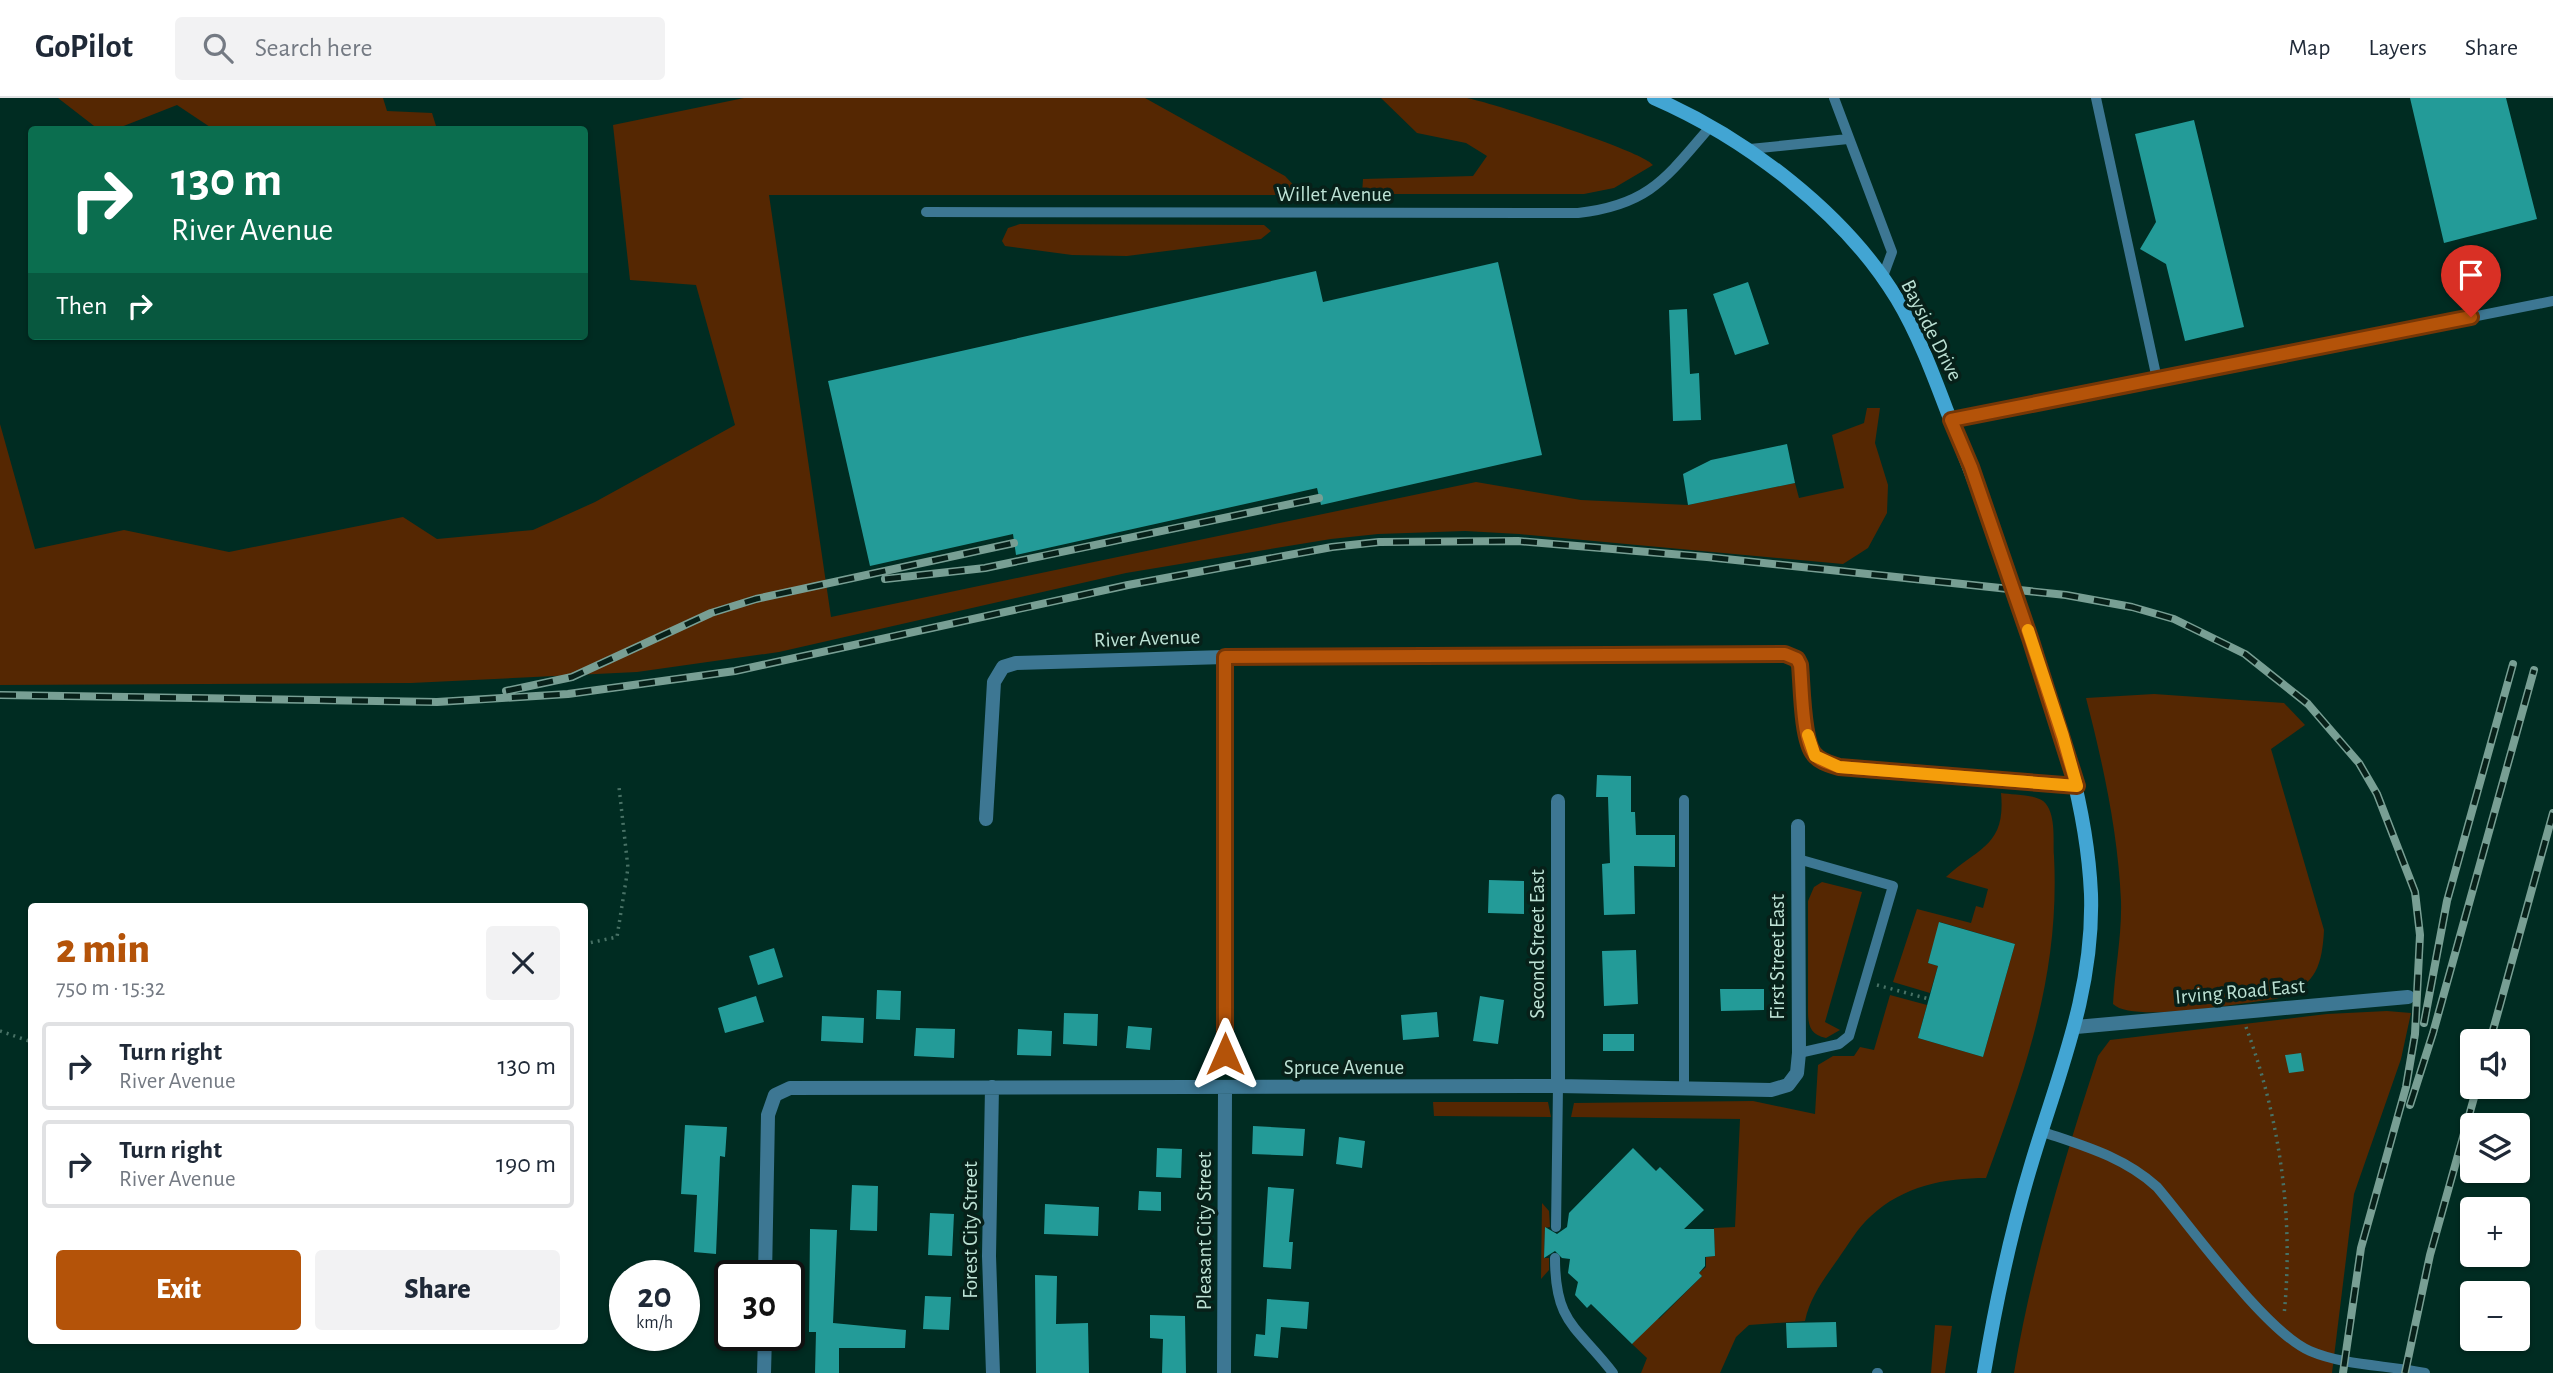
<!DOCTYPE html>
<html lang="en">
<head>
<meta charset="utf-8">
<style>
	:root { --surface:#fff; --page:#f2f2f3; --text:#1f2937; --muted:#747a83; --line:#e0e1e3; --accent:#b45309 }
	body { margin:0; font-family:"Alegreya Sans",sans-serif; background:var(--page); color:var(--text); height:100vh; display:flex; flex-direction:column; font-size:26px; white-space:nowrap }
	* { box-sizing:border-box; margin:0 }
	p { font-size:23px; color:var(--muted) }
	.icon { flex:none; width:38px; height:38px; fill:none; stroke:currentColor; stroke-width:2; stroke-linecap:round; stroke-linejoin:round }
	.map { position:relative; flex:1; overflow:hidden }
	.panel { position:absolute; left:28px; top:805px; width:560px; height:441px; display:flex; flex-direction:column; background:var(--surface); border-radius:7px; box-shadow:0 2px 5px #0004 }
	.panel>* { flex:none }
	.top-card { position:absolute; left:28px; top:28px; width:560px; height:214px; border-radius:7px; box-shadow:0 2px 5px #0004; background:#0b6e4f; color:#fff; overflow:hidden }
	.buttons { position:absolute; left:2460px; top:931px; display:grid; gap:14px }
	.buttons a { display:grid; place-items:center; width:70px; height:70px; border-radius:7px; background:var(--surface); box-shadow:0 2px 5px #0004; font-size:35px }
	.speed { position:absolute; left:609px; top:1162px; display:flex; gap:14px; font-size:35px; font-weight:700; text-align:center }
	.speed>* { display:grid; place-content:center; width:91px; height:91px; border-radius:50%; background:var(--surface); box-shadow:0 2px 5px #0004; line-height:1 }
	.speed small { font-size:18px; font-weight:400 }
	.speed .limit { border:4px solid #111; border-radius:10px; background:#fff; color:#111 }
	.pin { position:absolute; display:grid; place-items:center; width:60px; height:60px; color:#fff; margin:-72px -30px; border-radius:50% 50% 50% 0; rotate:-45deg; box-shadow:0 0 7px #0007 }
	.pin .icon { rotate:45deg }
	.me { position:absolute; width:77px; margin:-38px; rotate:0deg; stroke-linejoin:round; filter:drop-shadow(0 0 5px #0008) }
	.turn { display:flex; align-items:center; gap:24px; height:147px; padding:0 28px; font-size:32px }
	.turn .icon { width:91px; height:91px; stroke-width:2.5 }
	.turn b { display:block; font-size:49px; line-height:60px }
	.then { display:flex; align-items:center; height:66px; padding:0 28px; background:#0003; gap:14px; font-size:26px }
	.round { display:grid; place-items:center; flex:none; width:74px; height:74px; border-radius:7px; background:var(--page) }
	.head { display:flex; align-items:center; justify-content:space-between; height:119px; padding:0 28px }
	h1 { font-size:42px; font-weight:800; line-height:52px; color:var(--accent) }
	.action { display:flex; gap:14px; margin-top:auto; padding:14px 28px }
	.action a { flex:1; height:80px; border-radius:7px; background:var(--accent); color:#fff; font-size:28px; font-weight:800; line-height:80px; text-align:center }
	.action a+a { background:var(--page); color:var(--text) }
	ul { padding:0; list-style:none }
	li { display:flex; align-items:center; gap:21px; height:88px; margin:0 14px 10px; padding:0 14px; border:4px solid var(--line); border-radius:7px }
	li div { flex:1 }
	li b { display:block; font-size:26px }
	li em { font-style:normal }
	header { display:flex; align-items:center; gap:42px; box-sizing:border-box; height:98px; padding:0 35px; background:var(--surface); border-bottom:2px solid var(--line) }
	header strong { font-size:33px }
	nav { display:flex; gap:38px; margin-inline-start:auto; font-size:24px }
	.search { width:490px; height:63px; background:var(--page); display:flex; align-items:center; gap:18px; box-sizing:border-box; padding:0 24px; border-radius:7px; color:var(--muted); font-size:26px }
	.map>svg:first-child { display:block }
</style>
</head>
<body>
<header>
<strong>GoPilot</strong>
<div class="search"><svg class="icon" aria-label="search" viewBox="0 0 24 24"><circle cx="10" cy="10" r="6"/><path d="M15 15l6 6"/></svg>Search here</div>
<nav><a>Map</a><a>Layers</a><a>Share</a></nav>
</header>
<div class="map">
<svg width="2553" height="1275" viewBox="0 0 2553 1275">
	<rect width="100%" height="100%" fill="#002c22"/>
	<path fill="#552702" d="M 58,0 L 383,0 L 387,13 L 432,15 L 437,31 L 213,31 L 177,7 L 116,31 L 98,31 Z
		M 744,0 L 1145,0 L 1285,78 L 1303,97 L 769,97 L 831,519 L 1476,384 L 1581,402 L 1688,407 L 1795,385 L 1799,400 L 1844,390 L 1832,337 L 1864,325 L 1867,310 L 1880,310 L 1875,345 L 1888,387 L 1887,415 L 1868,450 L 1843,466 L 1519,436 L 1465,433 L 1378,436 L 1331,441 L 1126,475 L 779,554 L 637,574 L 411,585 L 0,587 L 0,326 L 35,451 L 124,432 L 229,454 L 403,419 L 437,441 L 533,432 L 595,404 L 735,327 L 696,187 L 630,182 L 613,27 Z
		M 1381,0 C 1408,0 1441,0 1467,0 C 1492,5 1644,53 1653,67 L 1614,90 L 1584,96 L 1362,96 L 1363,81 L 1473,78 L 1487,58 L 1466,45 L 1417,35 Z
		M 1020,126 L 1264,127 L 1271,133 L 1261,141 L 1127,158 L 1072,157 L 1005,148 L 1002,143 L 1008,130 Z
		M 2154,596 L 2284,605 L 2305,627 L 2271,651 L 2324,832 C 2322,871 2314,889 2276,901 C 2245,904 2133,926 2113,906 C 2115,871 2122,837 2121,803 C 2118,734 2103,666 2086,600 Z
		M 2001,695 C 2012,697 2040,696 2046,706 C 2056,719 2053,743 2054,758 C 2060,876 2026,971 1986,1080 C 1945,1080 1903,1088 1871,1118 C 1858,1129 1848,1147 1838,1161 C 1824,1181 1810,1199 1805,1223 L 1749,1227 L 1736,1239 L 1720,1275 L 1641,1275 L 1647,1260 L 1632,1246 L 1651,1226 L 1654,1216 L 1659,1221 L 1702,1178 L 1699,1175 L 1706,1169 L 1706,1159 L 1715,1158 L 1714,1130 L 1735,1129 L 1740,1021 L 1571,1019 L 1574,1005 L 1753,1003 L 1815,1016 L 1818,967 L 1833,958 L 1854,958 L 1860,949 L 1874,952 L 1890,897 L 1927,907 L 1918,940 L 1983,959 L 2015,846 L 1940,824 L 1928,865 L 1938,868 L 1930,895 L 1893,884 L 1917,811 L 1971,825 L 1976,808 L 1983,810 L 1988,791 L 1946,779 C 1979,749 2006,748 2001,695 Z
		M 1822,784 L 1862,794 L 1825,924 L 1840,932 L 1826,940 C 1811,937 1808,928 1808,914 L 1808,803 L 1814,789 Z
		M 2387,913 L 2411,915 L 2401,961 L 2354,1096 L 2332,1275 L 2014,1275 C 2032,1167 2064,1062 2098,958 L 2110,942 L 2327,916 Z
		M 1433,1004 L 1548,1004 L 1551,1019 L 1434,1018 Z
		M 1542,1105 L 1549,1113 L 1550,1129 L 1545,1130 L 1544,1160 L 1549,1160 L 1549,1172 L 1541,1181 Z
		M 1935,1227 L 1952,1228 L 1945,1275 L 1931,1275 Z"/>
	<path fill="#239b98" d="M 2410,0 L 2506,0 L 2537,121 L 2444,145 Z
		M 2194,22 L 2244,229 L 2185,243 L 2166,166 L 2140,151 L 2156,124 L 2135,36 Z
		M 1498,164 L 1542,357 L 1321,407 L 1317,390 L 1016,457 L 1013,436 L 870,468 L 828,283 L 1316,173 L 1323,204 Z
		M 1748,184 L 1769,246 L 1735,257 L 1713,196 Z
		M 1687,211 L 1690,276 L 1699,275 L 1701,322 L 1673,323 L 1669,212 Z
		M 1787,346 L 1795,385 L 1688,407 L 1683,376 L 1711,362 Z
		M 1597,677 L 1631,678 L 1631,714 L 1635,714 L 1636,737 L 1675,737 L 1675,769 L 1634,768 L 1635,816 L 1604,817 L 1602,766 L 1610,765 L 1608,699 L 1596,699 Z
		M 1489,782 L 1524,783 L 1524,816 L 1488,815 Z
		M 1939,824 L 2015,846 L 1983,959 L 1918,940 L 1938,868 L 1928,865 Z
		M 774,850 L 783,879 L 758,887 L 749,858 Z
		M 1636,852 L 1638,906 L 1604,908 L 1602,853 Z
		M 1720,891 L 1764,891 L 1764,912 L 1721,913 Z
		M 877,892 L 901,893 L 900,922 L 876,921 Z
		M 756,898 L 764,924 L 725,935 L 718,910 Z
		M 1480,898 L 1504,902 L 1498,946 L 1473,943 Z
		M 1437,914 L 1439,939 L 1403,942 L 1401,917 Z
		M 1064,915 L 1098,916 L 1097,948 L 1063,946 Z
		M 822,918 L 864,920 L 863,945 L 821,943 Z
		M 1128,928 L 1152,930 L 1150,952 L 1126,950 Z
		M 916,930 L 955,931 L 954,960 L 914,958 Z
		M 1018,931 L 1052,933 L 1051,958 L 1017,957 Z
		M 1603,936 L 1634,936 L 1634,953 L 1603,953 Z
		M 2301,955 L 2304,973 L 2289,975 L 2285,957 Z
		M 685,1027 L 727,1029 L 725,1059 L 720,1058 L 716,1156 L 694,1154 L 697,1097 L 681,1096 Z
		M 1253,1028 L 1305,1031 L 1303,1058 L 1252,1056 Z
		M 1339,1039 L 1365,1043 L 1362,1070 L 1336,1066 Z
		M 1157,1050 L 1182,1051 L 1181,1080 L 1156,1079 Z
		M 1633,1050 L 1656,1073 L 1660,1069 L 1704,1112 L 1684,1131 L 1714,1131 L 1715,1158 L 1705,1159 L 1705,1168 L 1699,1175 L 1702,1178 L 1632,1246 L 1591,1206 L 1587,1210 L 1575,1197 L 1578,1184 L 1568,1175 L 1570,1161 L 1562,1160 L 1555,1153 L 1544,1160 L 1545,1129 L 1557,1136 L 1567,1129 L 1569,1115 Z
		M 852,1087 L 878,1088 L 877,1133 L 850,1132 Z
		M 1268,1089 L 1294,1091 L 1289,1144 L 1293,1144 L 1291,1171 L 1263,1169 Z
		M 1139,1093 L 1161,1094 L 1161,1113 L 1138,1112 Z
		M 1045,1106 L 1099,1109 L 1098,1138 L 1044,1136 Z
		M 930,1115 L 954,1116 L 952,1158 L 928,1157 Z
		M 810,1131 L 837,1132 L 833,1225 L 906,1232 L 905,1250 L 839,1250 L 839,1275 L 815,1275 L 816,1234 L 809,1234 Z
		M 1035,1177 L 1057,1178 L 1056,1226 L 1088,1225 L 1089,1275 L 1036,1275 Z
		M 925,1198 L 951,1199 L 949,1232 L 923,1231 Z
		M 1267,1201 L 1309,1204 L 1307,1231 L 1281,1229 L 1278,1260 L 1254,1258 L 1256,1236 L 1265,1237 Z
		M 1150,1217 L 1185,1218 L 1186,1275 L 1162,1275 L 1163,1241 L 1150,1240 Z
		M 1836,1224 L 1837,1249 L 1787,1250 L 1786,1225 Z"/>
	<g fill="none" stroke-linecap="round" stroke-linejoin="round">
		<path stroke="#487266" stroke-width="3.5" stroke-dasharray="2 5" stroke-linecap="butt" d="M 584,846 L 617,839 L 628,770 L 619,689
			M 1877,887 L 1929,901
			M 2246,929 C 2280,1021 2294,1120 2284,1217
			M 0,933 L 32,944"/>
		<path stroke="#3d7793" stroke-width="10" d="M 1834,0 L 1892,154 L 1882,181
			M 2096,0 L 2157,281
			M 1750,51 L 1848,41
			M 926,114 L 1578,115 C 1649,107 1666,80 1710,29
			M 1951,322 L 2553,203
			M 1684,702 L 1684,990
			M 1798,761 L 1893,788 L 1849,938 L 1839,946 L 1799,955
			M 2043,1034 C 2084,1048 2124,1059 2157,1089 C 2191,1129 2266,1234 2310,1253 C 2345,1268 2388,1267 2425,1275
			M 1556,1129 L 1558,988
			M 1555,1160 C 1555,1226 1577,1228 1613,1275
			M 1877,1275 L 1878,1275"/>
		<path stroke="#3d7793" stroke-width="14" d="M 986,721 L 994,584 L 1003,569 L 1016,565 L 1225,559 L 1785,556 L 1797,561 L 1800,567 C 1802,587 1802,642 1814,656 C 1821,663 1830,666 1839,669 L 2077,688
			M 2076,929 L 2408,899
			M 1225,956 L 1225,559
			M 1558,988 L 1558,703
			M 992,989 L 989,1158 L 993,1275
			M 765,1178 L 768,1017 L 775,997 L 790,990 L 1558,988 L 1771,992 L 1788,987 L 1797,975 L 1799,955 L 1798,728
			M 764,1275 L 765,1237
			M 1224,1275 L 1225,991"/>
		<path stroke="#42a5d3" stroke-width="14" d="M 1654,0 C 1746,40 1845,115 1897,201 C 1918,236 1933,276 1947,313 C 1965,358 1982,402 1998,448
			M 1984,1275 C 1996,1203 2011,1133 2032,1064 C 2059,974 2094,893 2091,796 C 2087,707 2059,624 2030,540"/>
		<defs>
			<path id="rail" d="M 885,481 L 985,470 L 1319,400
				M 506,593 L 572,579 L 711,515 L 756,501 L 1014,445
				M 0,597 L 437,604 L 568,596 L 735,573 L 1128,487 L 1332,449 L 1379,444 L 1518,443 L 1707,459 L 2066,497 L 2132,509 L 2174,521 L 2245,556 L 2308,606 L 2359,665 L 2377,696 L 2415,794 L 2420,837 L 2415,936 L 2406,989 L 2361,1150 L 2343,1275
				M 2424,925 L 2447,803 L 2513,566
				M 2490,943 L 2553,715
				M 2410,1007 L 2433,935 L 2534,572
				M 2405,1275 L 2430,1157 L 2477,989"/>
		</defs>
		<use href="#rail" stroke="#789f94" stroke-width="8"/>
		<use href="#rail" stroke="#072019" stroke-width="5" stroke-dasharray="16" stroke-linecap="butt"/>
		<path stroke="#42a5d3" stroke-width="14" d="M 1998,448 L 2030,540"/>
	</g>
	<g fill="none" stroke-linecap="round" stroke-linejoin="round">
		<defs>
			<path id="route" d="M 1225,956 L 1225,559 L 1785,556 L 1797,561 L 1800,567 C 1802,587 1802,642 1814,656 C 1820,664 1830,666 1839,669 L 2077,688 L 2030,540 L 1971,369 L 1951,322 L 2471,219"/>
		</defs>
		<use href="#route" stroke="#753606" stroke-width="18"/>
		<use href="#route" stroke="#b45309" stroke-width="12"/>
		<path stroke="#f59e0b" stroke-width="12" d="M 1808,637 L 1815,658 L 1839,669 L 2077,688 L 2063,638 L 2028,532"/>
	</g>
	<g text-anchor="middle" stroke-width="7" stroke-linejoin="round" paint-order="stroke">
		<g font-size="21" fill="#bde2d5" stroke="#072019">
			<text x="1334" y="103">Willet Avenue</text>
			<text transform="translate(1932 232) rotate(63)" y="7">Bayside Drive</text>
			<text transform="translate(1147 540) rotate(-2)" y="7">River Avenue</text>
			<text transform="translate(1537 846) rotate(-90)" y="7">Second Street East</text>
			<text transform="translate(1777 859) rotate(-90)" y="7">First Street East</text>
			<text transform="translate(2240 893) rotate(-5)" y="7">Irving Road East</text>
			<text x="1344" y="976">Spruce Avenue</text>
			<text transform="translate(970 1132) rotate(-90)" y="7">Forest City Street</text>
			<text transform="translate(1204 1133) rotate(-90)" y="7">Pleasant City Street</text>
		</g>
	</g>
</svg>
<div class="buttons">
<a><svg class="icon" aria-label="sound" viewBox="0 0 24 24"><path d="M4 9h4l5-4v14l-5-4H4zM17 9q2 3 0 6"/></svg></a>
<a><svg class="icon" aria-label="layers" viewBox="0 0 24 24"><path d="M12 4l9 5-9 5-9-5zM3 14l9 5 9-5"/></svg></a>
<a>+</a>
<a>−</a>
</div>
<div class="speed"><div>20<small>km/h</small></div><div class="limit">30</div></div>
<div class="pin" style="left:2471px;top:219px;background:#d93025"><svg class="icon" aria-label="arrive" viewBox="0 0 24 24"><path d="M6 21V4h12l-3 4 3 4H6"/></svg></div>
<svg class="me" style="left:1225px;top:956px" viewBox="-20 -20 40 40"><path d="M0-17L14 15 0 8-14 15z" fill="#b45309" stroke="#fff" stroke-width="4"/></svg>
<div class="top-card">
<div class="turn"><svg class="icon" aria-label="right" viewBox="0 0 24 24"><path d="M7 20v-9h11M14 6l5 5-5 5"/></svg><div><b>130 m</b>River Avenue</div></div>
<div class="then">Then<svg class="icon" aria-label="right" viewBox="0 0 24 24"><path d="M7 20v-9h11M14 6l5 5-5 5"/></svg></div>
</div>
<section class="panel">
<div class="head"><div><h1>2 min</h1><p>750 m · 15:32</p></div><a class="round"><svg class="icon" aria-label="close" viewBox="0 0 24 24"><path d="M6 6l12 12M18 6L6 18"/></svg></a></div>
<ul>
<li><svg class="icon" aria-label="right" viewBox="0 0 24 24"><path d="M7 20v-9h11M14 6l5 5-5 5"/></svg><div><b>Turn right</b><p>River Avenue</p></div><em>130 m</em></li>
<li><svg class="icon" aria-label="right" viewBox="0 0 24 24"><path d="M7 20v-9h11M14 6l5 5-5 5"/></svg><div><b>Turn right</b><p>River Avenue</p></div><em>190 m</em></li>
</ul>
<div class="action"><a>Exit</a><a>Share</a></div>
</section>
</div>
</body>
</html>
